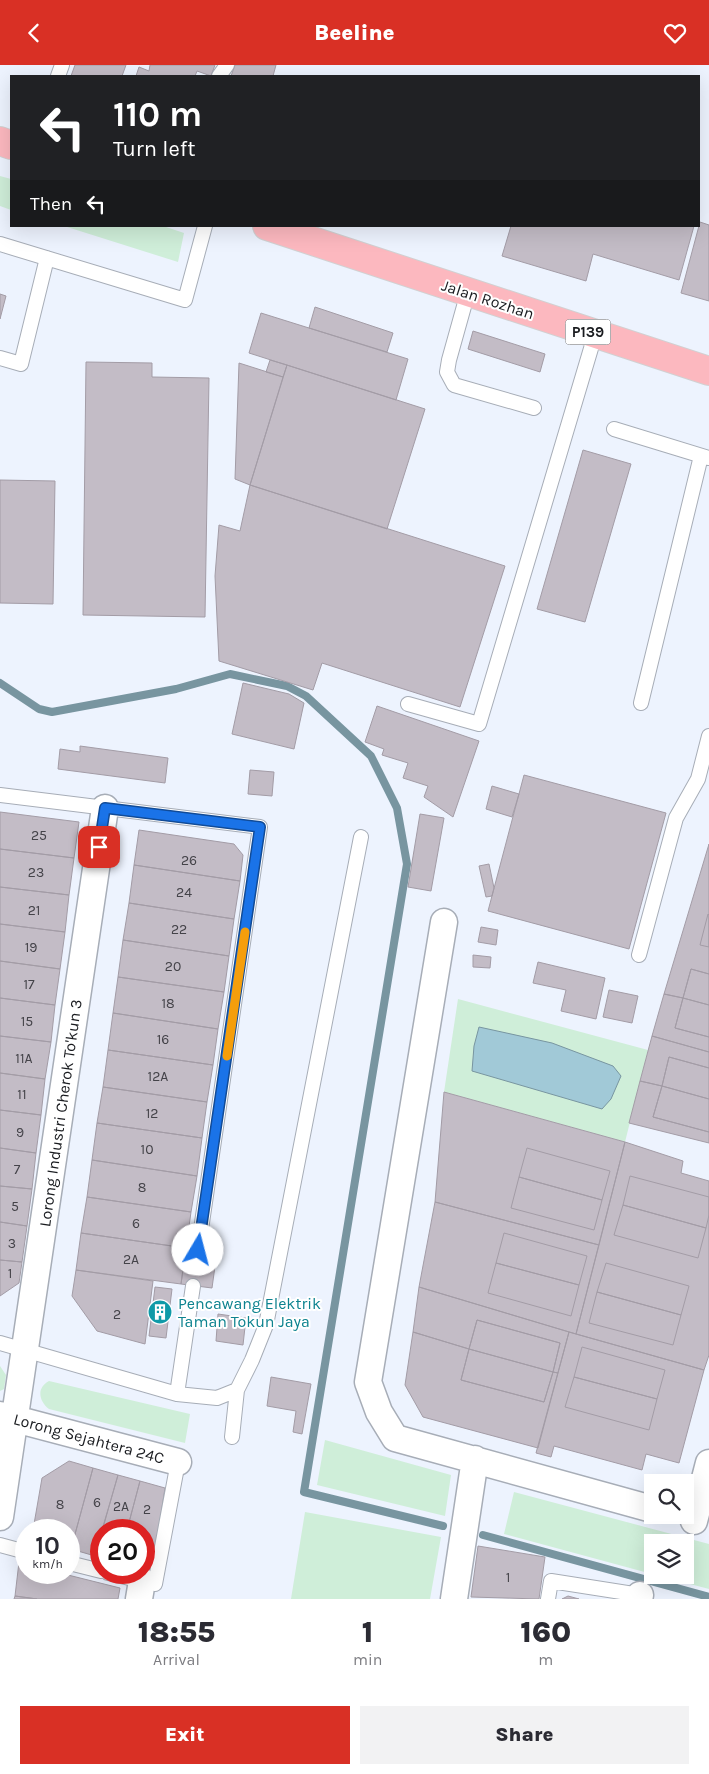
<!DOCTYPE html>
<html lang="en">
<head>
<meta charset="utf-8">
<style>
	:root { --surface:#fff; --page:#f2f2f3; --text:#2b2b33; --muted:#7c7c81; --accent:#d93025 }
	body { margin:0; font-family:Karla,sans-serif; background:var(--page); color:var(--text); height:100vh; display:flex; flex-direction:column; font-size:19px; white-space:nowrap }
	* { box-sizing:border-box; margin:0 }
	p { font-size:16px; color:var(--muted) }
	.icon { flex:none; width:28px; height:28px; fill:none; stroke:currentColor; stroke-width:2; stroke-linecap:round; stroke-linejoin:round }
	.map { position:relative; height:1534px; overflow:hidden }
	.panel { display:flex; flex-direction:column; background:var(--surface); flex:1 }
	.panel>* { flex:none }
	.top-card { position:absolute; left:10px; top:10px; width:690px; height:152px; border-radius:0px; box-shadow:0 5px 20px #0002; background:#202124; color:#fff; overflow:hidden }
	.fabs { position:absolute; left:644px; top:1409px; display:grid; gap:10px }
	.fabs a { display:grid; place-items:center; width:50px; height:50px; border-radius:0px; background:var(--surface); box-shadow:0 5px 20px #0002; font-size:25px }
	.speed { position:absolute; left:15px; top:1454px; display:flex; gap:10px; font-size:25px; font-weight:700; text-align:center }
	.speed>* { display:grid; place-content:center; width:65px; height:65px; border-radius:50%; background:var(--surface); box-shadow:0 5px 20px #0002; line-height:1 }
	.speed small { font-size:12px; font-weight:400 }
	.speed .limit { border:8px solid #d22; background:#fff; color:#111 }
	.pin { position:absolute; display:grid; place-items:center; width:42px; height:42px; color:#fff; margin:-21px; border-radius:10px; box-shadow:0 2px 8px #0006 }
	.me { position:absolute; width:55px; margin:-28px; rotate:8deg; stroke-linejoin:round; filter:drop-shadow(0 0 4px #0008) }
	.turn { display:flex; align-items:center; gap:18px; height:105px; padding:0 20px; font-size:22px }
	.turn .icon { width:65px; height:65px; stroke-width:2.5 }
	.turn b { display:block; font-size:35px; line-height:42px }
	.then { display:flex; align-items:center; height:48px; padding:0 20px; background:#0003; gap:10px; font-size:19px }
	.eta { display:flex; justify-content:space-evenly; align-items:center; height:85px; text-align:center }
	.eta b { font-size:30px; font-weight:800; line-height:35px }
	.cta { display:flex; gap:10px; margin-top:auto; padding:10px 20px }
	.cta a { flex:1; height:58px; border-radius:0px; background:var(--accent); color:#fff; font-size:20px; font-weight:800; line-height:58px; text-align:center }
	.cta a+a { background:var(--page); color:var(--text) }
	header { display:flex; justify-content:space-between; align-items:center; height:65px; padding:0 20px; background:var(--accent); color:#fff; font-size:22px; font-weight:800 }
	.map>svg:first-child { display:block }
</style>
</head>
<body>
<header><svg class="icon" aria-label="back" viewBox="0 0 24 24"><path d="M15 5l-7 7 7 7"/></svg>Beeline<svg class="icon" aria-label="heart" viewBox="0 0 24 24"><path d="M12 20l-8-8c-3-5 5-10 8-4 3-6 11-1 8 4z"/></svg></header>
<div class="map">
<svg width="709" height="1534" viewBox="0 0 709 1534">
	<rect width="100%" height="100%" fill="#edf3fe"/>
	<path fill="#cfeed9" d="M 0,111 L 11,114 L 11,145 L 0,141 Z
		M 64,161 L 163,161 L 184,168 L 178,197 Z
		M 458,934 L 648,985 L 625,1077 L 444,1027 Z
		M 0,1301 L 6,1310 L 4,1324 L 0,1326 Z
		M 49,1316 L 190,1349 L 185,1378 L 49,1344 C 39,1336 36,1323 49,1316 Z
		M 325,1375 L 451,1410 L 445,1451 L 317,1420 Z
		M 514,1427 L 709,1479 L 709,1524 L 656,1510 L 685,1510 L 685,1478 L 652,1478 L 652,1509 L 504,1469 Z
		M 305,1447 L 441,1472 L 430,1534 L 291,1534 Z"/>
	<path fill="#a1c9d7" stroke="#7895a0" d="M 479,962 L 552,978 L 613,1001 L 621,1011 L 611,1034 L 602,1044 L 472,1006 L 474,981 Z"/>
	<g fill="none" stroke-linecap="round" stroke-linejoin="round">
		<path stroke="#7895a0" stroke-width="8" d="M 0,618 L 39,644 L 52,647 L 176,624 L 230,609 L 287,621 L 306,631 L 371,691 L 397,743 L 407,799 L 304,1427 L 443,1461
			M 483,1470 L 709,1532"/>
	</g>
	<path fill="#c3bcc6" stroke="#a39ca6" d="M 75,0 L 126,0 L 122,11 L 71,11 Z
		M 150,0 L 215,0 L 211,11 L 197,6 L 195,11 L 136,11 L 139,2 L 149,6 Z
		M 235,0 L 276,0 L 273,11 L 231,11 Z
		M 700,157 L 709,160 L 709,236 L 681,228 Z
		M 511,161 L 694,161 L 679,215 L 593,189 L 586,216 L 502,191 Z
		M 0,229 L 6,231 L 0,254 Z
		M 315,242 L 393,268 L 387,287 L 309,263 Z
		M 261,248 L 408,294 L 396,335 L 249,288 Z
		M 473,266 L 545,289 L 540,307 L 468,284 Z
		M 270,295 L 287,300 L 283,312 L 266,307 Z
		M 86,297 L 152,298 L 152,312 L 209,313 L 205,552 L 83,550 Z
		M 239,298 L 283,312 L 250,420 L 235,414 Z
		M 287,300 L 425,344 L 387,464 L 250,420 Z
		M 583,385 L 631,399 L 585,557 L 537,544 Z
		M 0,415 L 55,416 L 53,539 L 0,538 Z
		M 250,420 L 505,501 L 460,642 L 322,598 L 313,625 L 219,596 L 215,511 L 219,460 L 240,466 Z
		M 243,618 L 289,629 L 304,638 L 294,684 L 232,669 Z
		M 377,641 L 479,676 L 453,752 L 424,732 L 428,721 L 403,713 L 408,698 L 382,690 L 384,684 L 365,677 Z
		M 80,681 L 168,693 L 165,718 L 58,704 L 60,684 L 80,687 Z
		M 250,705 L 274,707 L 272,731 L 248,729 Z
		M 524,710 L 666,748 L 629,884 L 488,846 Z
		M 492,721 L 519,729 L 512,752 L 486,744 Z
		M 0,747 L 79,757 L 74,793 L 0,784 Z
		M 420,749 L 444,753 L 431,826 L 408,822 Z
		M 139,765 L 234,779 L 243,790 L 240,816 L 134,800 Z
		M 709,779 L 709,909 L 691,904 L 683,933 L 664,929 Z
		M 0,784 L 74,793 L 69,830 L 0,822 Z
		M 489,799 L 494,823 L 492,831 L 486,832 L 479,801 Z
		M 134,800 L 240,816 L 234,854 L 129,838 Z
		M 0,822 L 69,830 L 65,867 L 0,859 Z
		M 129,838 L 234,854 L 229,891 L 123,875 Z
		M 708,849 L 709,850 L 709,882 L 700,880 Z
		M 0,859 L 65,867 L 60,904 L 0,896 Z
		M 481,862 L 498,865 L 496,880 L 478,877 Z
		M 123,875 L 229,891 L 224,927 L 118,912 Z
		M 473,890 L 491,892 L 490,903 L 473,902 Z
		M 0,896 L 60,904 L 55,940 L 0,933 Z
		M 538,897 L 605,913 L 596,954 L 561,946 L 566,925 L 533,918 Z
		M 691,904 L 709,909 L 709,940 L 683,933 Z
		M 118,912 L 224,927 L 218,964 L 113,948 Z
		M 609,925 L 638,931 L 632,958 L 603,952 Z
		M 664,929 L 683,933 L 675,963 L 709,972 L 709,987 L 652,971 Z
		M 0,933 L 55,940 L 51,977 L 0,971 Z
		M 683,933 L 709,940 L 709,972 L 675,963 Z
		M 113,948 L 218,964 L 213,1000 L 108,985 Z
		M 0,971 L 51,977 L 45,1014 L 0,1008 Z
		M 652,971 L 709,987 L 709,1003 L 669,992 L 662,1021 L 640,1016 Z
		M 108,985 L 213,1000 L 207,1037 L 103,1022 Z
		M 669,992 L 709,1003 L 709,1034 L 662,1021 Z
		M 0,1008 L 45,1014 L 41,1050 L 0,1045 Z
		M 640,1016 L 662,1021 L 653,1052 L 709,1067 L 709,1078 L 629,1058 Z
		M 662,1021 L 709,1034 L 709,1067 L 653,1052 Z
		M 103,1022 L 207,1037 L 202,1073 L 97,1058 Z
		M 444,1027 L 625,1077 L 599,1180 L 435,1137 Z
		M 0,1045 L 41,1050 L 36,1088 L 0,1083 Z
		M 97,1058 L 202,1073 L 197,1111 L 92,1095 Z
		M 625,1077 L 683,1096 L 681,1108 L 709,1116 L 709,1290 L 704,1305 L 576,1269 Z
		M 0,1083 L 36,1088 L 32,1124 L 0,1121 Z
		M 527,1083 L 610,1106 L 602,1135 L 519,1112 Z
		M 92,1095 L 197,1111 L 191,1147 L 87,1132 Z
		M 630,1111 L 709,1132 L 709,1150 L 706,1163 L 623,1140 Z
		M 519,1112 L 602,1135 L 594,1165 L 511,1143 Z
		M 0,1121 L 32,1124 L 27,1161 L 0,1157 Z
		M 87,1132 L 191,1147 L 186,1183 L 81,1168 Z
		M 435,1137 L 599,1180 L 576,1269 L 419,1222 Z
		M 623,1140 L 706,1163 L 698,1193 L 614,1170 Z
		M 0,1157 L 27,1161 L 22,1197 L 0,1195 Z
		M 81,1168 L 186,1183 L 181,1219 L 76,1205 Z
		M 504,1168 L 587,1191 L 579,1220 L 496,1198 Z
		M 186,1183 L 217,1187 L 212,1223 L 181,1219 Z
		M 0,1195 L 22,1197 L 19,1218 L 0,1231 Z
		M 496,1198 L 579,1220 L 571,1251 L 488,1228 Z
		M 606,1198 L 689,1221 L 681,1250 L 597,1227 Z
		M 76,1205 L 153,1216 L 145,1279 L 97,1266 L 72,1231 Z
		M 155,1222 L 172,1224 L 166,1273 L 149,1271 Z
		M 419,1222 L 569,1267 L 558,1308 L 553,1307 L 560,1278 L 477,1255 L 469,1284 L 413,1267 Z
		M 597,1227 L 681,1250 L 673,1280 L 589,1258 Z
		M 218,1249 L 246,1253 L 243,1280 L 216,1276 Z
		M 477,1255 L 560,1278 L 553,1307 L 469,1284 Z
		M 413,1267 L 469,1284 L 461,1315 L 544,1337 L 553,1307 L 558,1308 L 538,1383 L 423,1352 L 405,1320 Z
		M 569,1267 L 704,1305 L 679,1398 L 646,1389 L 642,1405 L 554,1381 L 551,1392 L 536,1388 Z
		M 582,1282 L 665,1305 L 657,1334 L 574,1312 Z
		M 469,1284 L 553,1307 L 544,1337 L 461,1315 Z
		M 271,1312 L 311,1319 L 302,1369 L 293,1367 L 296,1346 L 267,1341 Z
		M 574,1312 L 657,1334 L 649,1365 L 565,1342 Z
		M 69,1396 L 93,1403 L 71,1484 L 69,1465 L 33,1465 L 42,1413 Z
		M 93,1403 L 118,1410 L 95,1491 L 71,1484 Z
		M 118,1410 L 140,1416 L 127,1465 L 102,1465 Z
		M 140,1416 L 165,1423 L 152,1507 L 144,1505 L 144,1465 L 127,1465 Z
		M 101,1469 L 101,1493 L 95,1491 Z
		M 478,1481 L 545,1492 L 539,1534 L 471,1532 Z
		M 19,1497 L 26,1499 L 26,1508 L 60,1508 L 120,1523 L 118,1534 L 37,1534 L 15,1531 Z
		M 15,1531 L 37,1534 L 14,1534 Z
		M 568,1531 L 579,1534 L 562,1534 Z"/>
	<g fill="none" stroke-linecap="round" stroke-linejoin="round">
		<defs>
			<path id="service" d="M 58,11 L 62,0
				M 219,11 L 227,0
				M 0,179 L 185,235 L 205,161
				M 468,227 L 449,295 L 447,307 L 454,320 L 534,343
				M 0,293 L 21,299 L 47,193
				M 614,364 L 709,393
				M 641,638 L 701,391
				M 408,639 L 479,659 L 595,270
				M 0,730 L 260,762 L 198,1185
				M 639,890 L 676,753 L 698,714 L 709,671
				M 0,1278 L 177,1329 L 217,1333 L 237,1325 L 252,1295 L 266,1260 L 361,772
				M 177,1329 L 193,1221
				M 232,1372 L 237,1325
				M 0,1480 L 26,1487
				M 69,1498 L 101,1506
				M 108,1508 L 155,1519 L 178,1397
				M 548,1534 L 551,1516 L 640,1530"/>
			<path id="minor" d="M 444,857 L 368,1317 L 379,1347 L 395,1373 L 652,1444
				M 0,1350 L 178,1397
				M 0,1452 L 105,743
				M 694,1456 L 709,1398
				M 139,1534 L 142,1516
				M 454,1534 L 475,1394
				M 639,1534 L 640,1530"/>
			<path id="primary" d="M 0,76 L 11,80
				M 267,161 L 709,306"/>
		</defs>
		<use href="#service" stroke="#a7adb7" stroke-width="16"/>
		<use href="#minor" stroke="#a7adb7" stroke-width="29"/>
		<use href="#primary" stroke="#d1d1d2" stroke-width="30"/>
		<use href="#service" stroke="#fff" stroke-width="14"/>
		<use href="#minor" stroke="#fff" stroke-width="26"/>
		<use href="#primary" stroke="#fcb8bf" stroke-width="28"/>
	</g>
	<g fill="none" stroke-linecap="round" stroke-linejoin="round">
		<defs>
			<path id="route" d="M 99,782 L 105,743 L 260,762 L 198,1185"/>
		</defs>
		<use href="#route" stroke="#114b97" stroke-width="12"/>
		<use href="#route" stroke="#1a73e8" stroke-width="9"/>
		<path stroke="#f59e0b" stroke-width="9" d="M 227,991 L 245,867"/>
	</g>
	<defs>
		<symbol id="building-disc" viewBox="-11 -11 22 22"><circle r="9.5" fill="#0f9aa8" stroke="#fff"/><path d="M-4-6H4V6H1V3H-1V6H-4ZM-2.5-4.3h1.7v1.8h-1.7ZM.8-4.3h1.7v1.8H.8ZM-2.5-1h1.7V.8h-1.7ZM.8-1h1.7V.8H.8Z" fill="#fff"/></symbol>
	</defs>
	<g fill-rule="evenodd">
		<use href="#building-disc" x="146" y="1233" width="28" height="28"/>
	</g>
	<g text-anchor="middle" stroke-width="4" stroke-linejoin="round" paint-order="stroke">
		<g font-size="14" fill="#444349">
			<text x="39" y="775">25</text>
			<text x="189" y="800">26</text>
			<text x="36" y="812">23</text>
			<text x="184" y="832">24</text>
			<text x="34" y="850">21</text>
			<text x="179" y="869">22</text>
			<text x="31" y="887">19</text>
			<text x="173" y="906">20</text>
			<text x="29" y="924">17</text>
			<text x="168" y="943">18</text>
			<text x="27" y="961">15</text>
			<text x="163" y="979">16</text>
			<text x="24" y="998">11A</text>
			<text x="158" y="1016">12A</text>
			<text x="22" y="1034">11</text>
			<text x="152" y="1053">12</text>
			<text x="20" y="1072">9</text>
			<text x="147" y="1089">10</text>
			<text x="17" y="1109">7</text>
			<text x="142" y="1127">8</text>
			<text x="15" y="1146">5</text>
			<text x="136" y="1163">6</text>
			<text x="12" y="1183">3</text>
			<text x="131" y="1199">2A</text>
			<text x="10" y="1213">1</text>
			<text x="117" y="1254">2</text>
			<text x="97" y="1442">6</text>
			<text x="60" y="1444">8</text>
			<text x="121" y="1446">2A</text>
			<text x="147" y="1449">2</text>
			<text x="508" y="1517">1</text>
		</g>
		<rect fill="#fff" stroke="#5e5f62" stroke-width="1" x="565.5" y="254.5" width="45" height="25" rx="4"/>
		<g font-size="15" font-weight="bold" fill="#191b1f">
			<text x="588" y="272">P139</text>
		</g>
		<g font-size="16" fill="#191b1f" stroke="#fff">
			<text transform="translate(488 234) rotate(18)" y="6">Jalan Rozhan</text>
			<text transform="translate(60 1048) rotate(-82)" y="6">Lorong Industri Cherok To'kun 3</text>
			<text transform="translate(89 1373) rotate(15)" y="6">Lorong Sejahtera 24C</text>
		</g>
		<g font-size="16" fill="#0d838f" stroke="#fff" text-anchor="start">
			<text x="178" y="1244">Pencawang Elektrik<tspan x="178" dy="18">Taman Tokun Jaya</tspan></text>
		</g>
	</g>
</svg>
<div class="fabs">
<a><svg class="icon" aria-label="search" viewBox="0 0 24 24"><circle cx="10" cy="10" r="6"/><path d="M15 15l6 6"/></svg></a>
<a><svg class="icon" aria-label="layers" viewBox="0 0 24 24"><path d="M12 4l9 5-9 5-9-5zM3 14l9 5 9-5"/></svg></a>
</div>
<div class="speed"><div>10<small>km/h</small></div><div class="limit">20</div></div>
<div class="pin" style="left:99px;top:782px;background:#d93025"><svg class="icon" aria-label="arrive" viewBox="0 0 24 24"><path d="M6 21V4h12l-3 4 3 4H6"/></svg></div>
<svg class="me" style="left:198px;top:1185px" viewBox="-20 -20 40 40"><circle r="19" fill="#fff"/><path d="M0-13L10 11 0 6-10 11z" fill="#1a73e8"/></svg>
<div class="top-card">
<div class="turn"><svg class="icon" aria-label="left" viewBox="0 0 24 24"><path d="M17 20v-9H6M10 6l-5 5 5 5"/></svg><div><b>110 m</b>Turn left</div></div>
<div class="then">Then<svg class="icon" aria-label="left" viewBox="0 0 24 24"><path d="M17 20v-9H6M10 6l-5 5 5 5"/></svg></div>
</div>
</div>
<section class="panel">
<div class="eta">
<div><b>18:55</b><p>Arrival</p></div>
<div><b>1</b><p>min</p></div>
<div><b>160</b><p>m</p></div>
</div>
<div class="cta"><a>Exit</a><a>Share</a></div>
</section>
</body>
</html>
